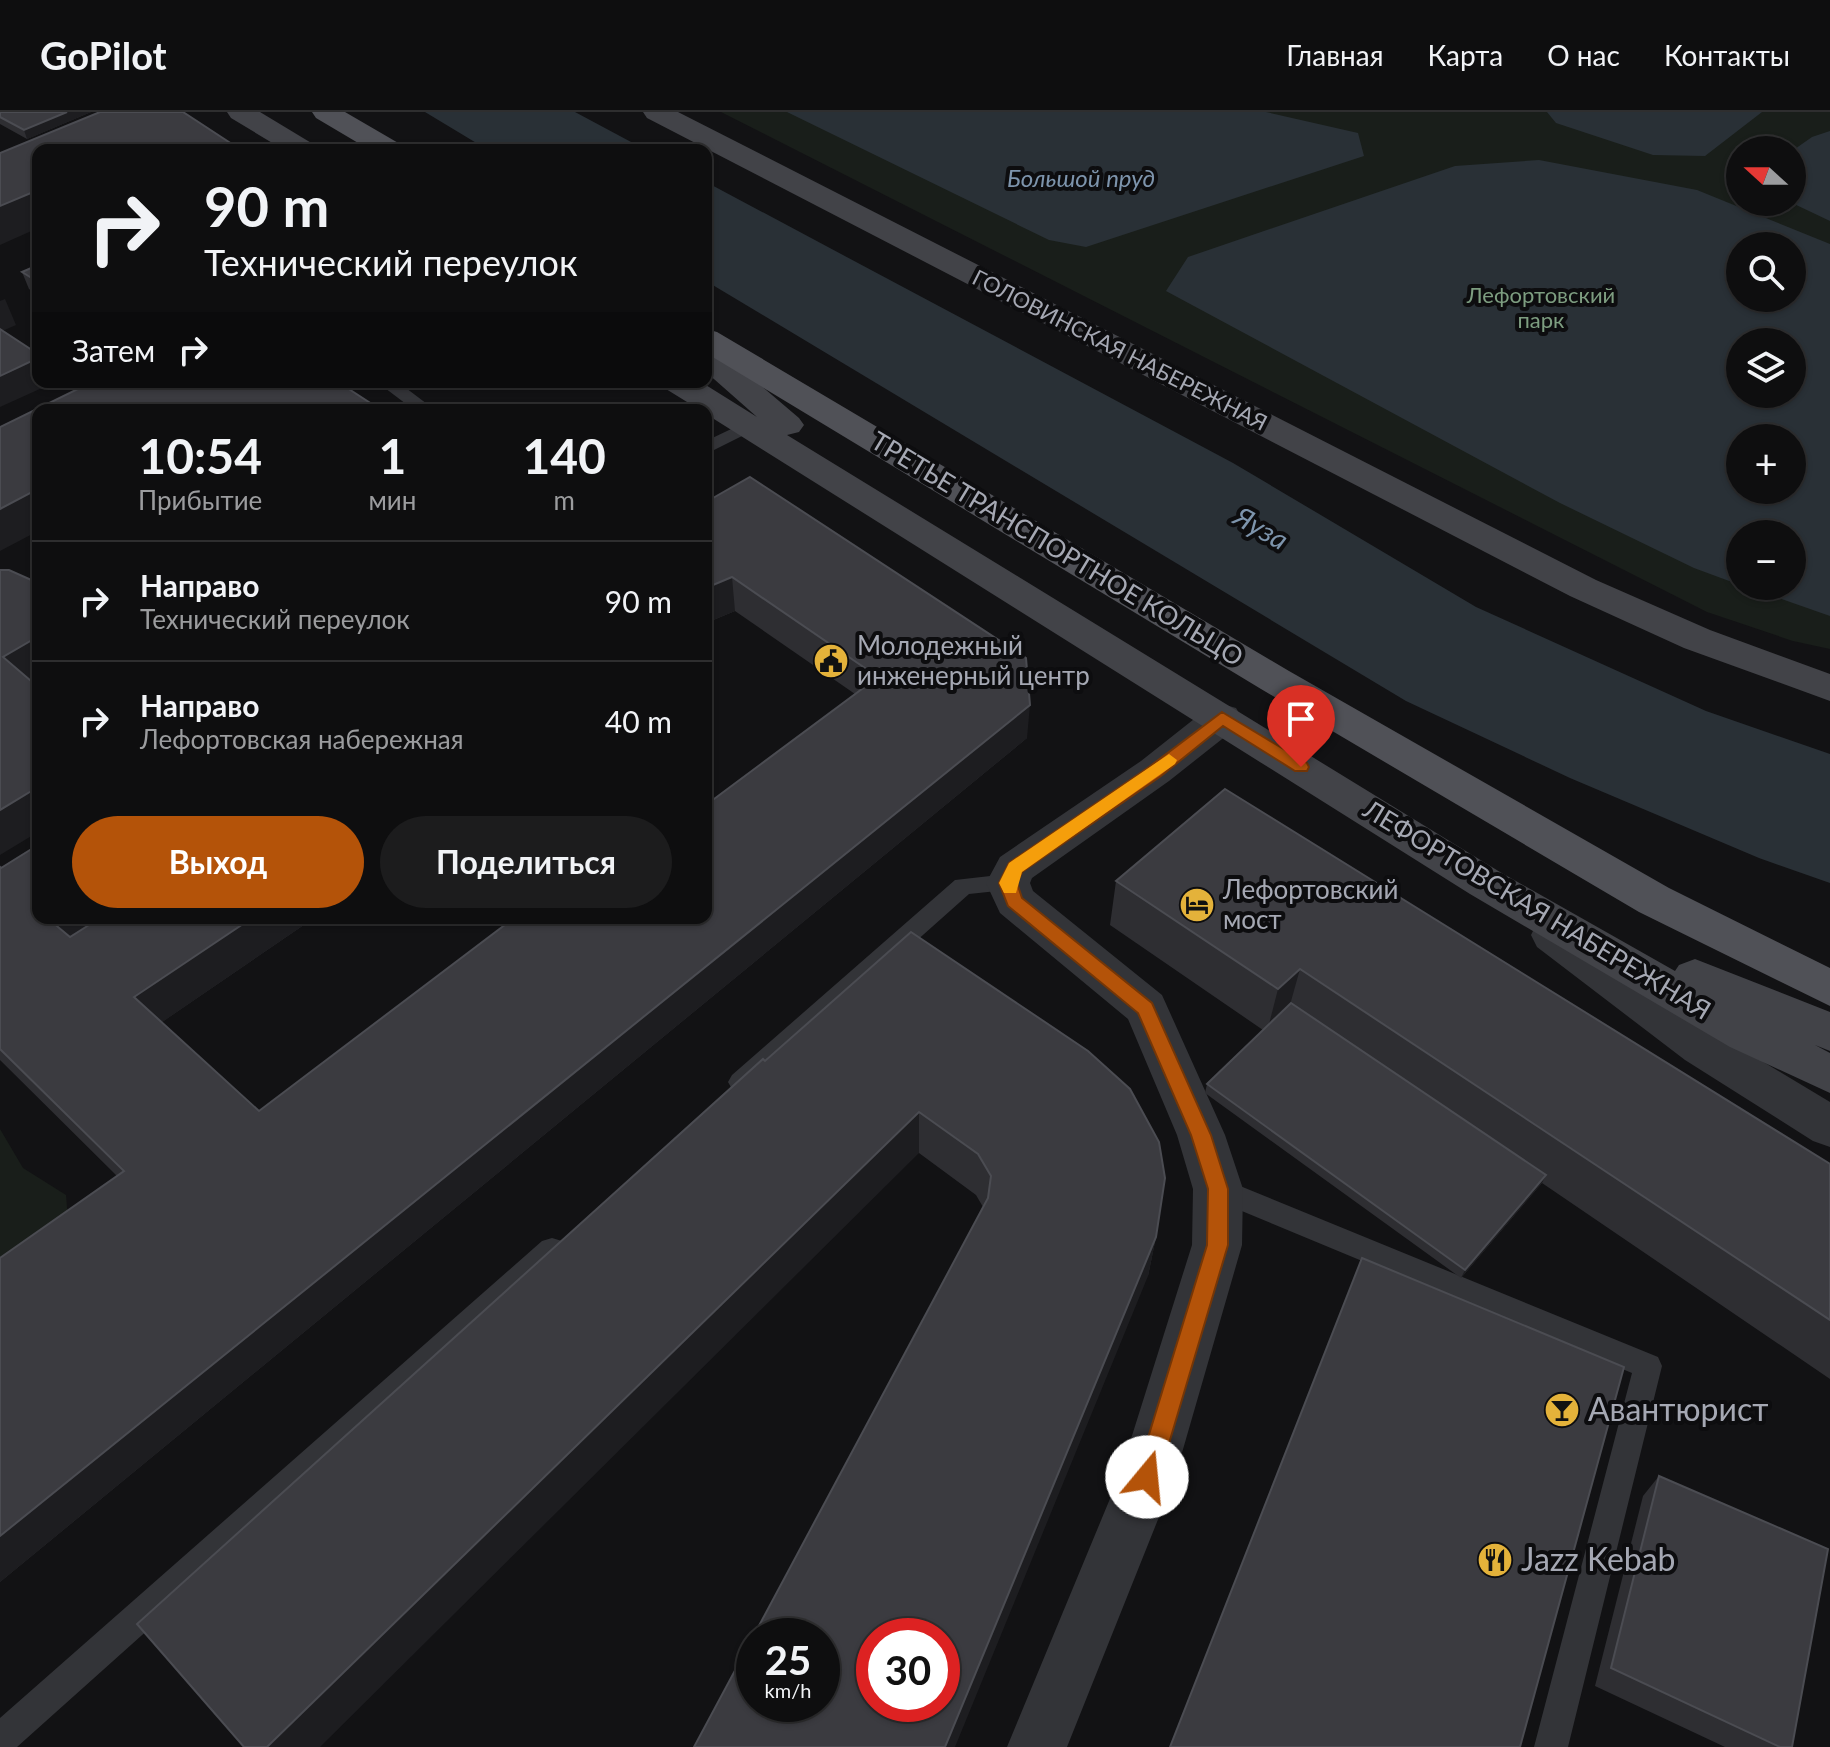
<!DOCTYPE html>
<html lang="ru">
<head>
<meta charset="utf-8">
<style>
	:root { --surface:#0e0e0f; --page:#1c1c1d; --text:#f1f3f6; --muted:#9b9c9e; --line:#2e2e2f; --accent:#b45309 }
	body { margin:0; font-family:Lato,sans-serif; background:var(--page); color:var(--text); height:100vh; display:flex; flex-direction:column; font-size:30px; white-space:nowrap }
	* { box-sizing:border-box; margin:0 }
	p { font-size:26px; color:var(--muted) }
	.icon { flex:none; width:44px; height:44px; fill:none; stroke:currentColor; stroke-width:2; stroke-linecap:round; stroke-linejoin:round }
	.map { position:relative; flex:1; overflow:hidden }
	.panel { position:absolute; left:32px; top:292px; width:680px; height:520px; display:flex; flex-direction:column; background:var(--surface); border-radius:16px; box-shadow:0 2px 6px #0004,0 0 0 2px var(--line) }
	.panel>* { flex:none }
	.hud { position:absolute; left:32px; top:32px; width:680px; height:244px; border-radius:16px; box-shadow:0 2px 6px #0004,0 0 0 2px var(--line); background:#0e0e0f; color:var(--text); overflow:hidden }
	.needle { width:52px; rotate:291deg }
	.fabs { position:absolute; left:1726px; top:24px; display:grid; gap:16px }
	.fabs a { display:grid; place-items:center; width:80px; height:80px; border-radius:50%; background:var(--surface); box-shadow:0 2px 6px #0004,0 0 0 2px var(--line); font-size:40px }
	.speed { position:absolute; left:736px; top:1506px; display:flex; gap:16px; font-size:40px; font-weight:700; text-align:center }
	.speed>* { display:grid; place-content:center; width:104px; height:104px; border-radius:50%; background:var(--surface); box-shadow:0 2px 6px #0004,0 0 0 2px var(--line); line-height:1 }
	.speed small { font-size:20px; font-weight:400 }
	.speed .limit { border:12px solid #d22; background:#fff; color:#111 }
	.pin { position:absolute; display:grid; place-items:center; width:68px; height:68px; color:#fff; margin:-82px -34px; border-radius:50% 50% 50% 0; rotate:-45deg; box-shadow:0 0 8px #0007 }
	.pin .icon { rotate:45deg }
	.me { position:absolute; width:88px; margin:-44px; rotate:17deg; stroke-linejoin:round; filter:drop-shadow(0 0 6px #0008) }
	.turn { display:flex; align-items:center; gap:28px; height:168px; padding:0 40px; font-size:36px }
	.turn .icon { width:104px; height:104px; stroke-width:2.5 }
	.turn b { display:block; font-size:56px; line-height:68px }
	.then { display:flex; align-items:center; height:76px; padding:0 40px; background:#0003; gap:16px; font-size:30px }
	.eta { display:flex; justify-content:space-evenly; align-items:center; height:136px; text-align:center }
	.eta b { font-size:48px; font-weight:700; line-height:56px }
	.cta { display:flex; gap:16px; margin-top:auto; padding:16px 40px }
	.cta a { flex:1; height:92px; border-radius:48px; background:var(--accent); color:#fff; font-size:32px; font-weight:700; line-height:92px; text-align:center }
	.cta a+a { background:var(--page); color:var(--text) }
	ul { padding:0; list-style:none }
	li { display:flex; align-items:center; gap:24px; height:120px; padding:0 40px; border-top:2px solid var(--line) }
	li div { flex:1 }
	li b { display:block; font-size:30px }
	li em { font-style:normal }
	header { display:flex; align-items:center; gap:48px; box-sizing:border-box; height:112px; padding:0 40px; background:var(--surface); border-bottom:2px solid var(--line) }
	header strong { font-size:38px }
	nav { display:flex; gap:44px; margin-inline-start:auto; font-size:28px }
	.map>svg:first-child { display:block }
</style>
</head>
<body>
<header>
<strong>GoPilot</strong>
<nav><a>Главная</a><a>Карта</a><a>О нас</a><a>Контакты</a></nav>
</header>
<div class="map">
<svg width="1830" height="1635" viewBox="0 0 1830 1635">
	<rect width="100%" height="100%" fill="#121214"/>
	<path fill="#191e1a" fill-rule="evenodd" d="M 721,0 L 1830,0 L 1830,537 L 1793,529 L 1707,500 ZM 1740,38 L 1792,38 L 1792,90 L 1740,90 ZM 1740,134 L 1792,134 L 1792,186 L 1740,186 ZM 1740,230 L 1792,230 L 1792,282 L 1740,282 ZM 1740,326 L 1792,326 L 1792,378 L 1740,378 ZM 1740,422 L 1792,422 L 1792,474 L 1740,474 Z
		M 0,1017 L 23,1056 L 66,1083 L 68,1108 L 0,1152 Z"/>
	<path fill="#293036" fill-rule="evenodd" d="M 425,0 L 575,0 L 646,38 L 488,38 Z
		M 787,0 L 1266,0 L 1358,21 L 1364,44 L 1086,135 L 1049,128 Z
		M 1547,0 L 1762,0 L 1705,44 L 1653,43 L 1556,11 Z
		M 1830,19 L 1830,109 L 1790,90 L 1792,39 L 1812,25 Z
		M 1539,48 L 1697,78 L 1830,132 L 1830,504 L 1744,474 L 1792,474 L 1792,422 L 1740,422 L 1740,473 L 1694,456 L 1560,391 L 1166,179 L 1188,145 L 1455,54 ZM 1740,134 L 1792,134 L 1792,186 L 1740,186 ZM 1740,230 L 1792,230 L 1792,282 L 1740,282 ZM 1792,326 L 1792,378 L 1740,378 L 1740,326 Z
		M 706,70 L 1233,351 L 1476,495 L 1706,599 L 1830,642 L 1830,771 L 1759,746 L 1570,666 L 1406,589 L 706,169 Z"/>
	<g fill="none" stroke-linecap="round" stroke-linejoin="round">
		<path fill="#333438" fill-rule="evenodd" d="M 377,270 L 398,270 L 435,298 L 414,298 Z
			M 748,309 L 754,310 L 757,314 L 754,318 L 706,342 L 706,329 Z
			M 1008,762 L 1016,765 L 1020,771 L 1016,777 L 969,782 L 750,977 L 741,981 L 732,977 L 728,970 L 732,963 L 955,768 Z
			M 1218,1065 L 1658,1245 L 1662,1254 L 1568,1635 L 1534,1635 L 1632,1261 L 1208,1085 L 1205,1077 L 1208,1069 Z
			M 552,1126 L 562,1129 L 566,1138 L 562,1147 L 17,1635 L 0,1635 L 0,1606 L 542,1129 Z"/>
		<path fill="#333438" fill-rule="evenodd" d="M 1222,592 L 1236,596 L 1242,606 L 1236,616 L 1169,669 L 1032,766 L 1030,771 L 1033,779 L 1162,883 L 1225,1023 L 1243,1077 L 1242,1133 L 1175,1365 L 1067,1635 L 1007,1635 L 1119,1365 L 1192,1133 L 1193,1077 L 1177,1023 L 1128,907 L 1000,801 L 986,771 L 1000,745 L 1141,649 L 1208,596 Z"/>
		<path fill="#333438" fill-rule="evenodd" d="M 1553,806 L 1569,811 L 1717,922 L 1830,990 L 1830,1035 L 1813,1029 L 1685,948 L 1537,835 L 1531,823 L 1537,811 Z"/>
		<path fill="#424348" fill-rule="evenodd" d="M 227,0 L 260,0 L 313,32 L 317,38 L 284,38 L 231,6 Z
			M 643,0 L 678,0 L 1596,468 L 1710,518 L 1830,562 L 1830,589 L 1684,536 L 1570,484 L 647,6 Z
			M 706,233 L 717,236 L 799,306 L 804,313 L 799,320 L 787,323 L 1500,760 L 1675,859 L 1679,853 L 1695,847 L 1830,900 L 1830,939 L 1815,933 L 1830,941 L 1830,981 L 1730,935 L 1470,782 L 706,302 L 706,298 L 700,298 L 666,277 L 662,270 L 701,270 L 757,305 L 706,260 Z"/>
		<path fill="#505157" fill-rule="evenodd" d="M 312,0 L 345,0 L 400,32 L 404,38 L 370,38 L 316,6 Z
			M 706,217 L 717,220 L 1289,559 L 1669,776 L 1830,856 L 1830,894 L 1639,800 L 1261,577 L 706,241 Z"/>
	</g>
	<path fill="#2e2e32" d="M 0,0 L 91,0 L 27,27 L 0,12 Z
		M 38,153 L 38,183 L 29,177 L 22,160 Z
		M 706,390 L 1027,626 L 0,1470 L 0,1146 L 117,1064 L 0,948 L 0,755 L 38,806 L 314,806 L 162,910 L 259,999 L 551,809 L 855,582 L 735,499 L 706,511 Z
		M 1116,769 L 1830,1052 L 1830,1267 L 1542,1071 L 1461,1166 L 1205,981 L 1207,972 L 1263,918 L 1110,813 Z
		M 911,820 L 1156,1125 L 1148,1164 L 983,1095 L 976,1083 L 919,1041 L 765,949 Z
		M 1659,1364 L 1792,1635 L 1725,1635 L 1595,1574 L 1643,1384 Z"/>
	<path fill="#1d1d20" d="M 67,0 L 91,0 L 27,27 L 24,18 Z
		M 38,78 L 38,116 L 0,133 L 0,94 Z
		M 5,187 L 16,213 L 0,220 L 0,189 Z
		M 38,246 L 38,270 L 53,271 L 0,295 L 0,264 Z
		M 38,377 L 38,419 L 0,439 L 0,397 Z
		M 732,465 L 735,499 L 706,511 L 706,476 Z
		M 38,520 L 38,569 L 21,579 L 3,545 Z
		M 1030,593 L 1027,626 L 0,1470 L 0,1424 Z
		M 38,675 L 38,720 L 0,743 L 0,698 Z
		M 59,806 L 129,806 L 71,843 L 52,810 Z
		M 252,806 L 314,806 L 152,917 L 134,885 Z
		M 1300,857 L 1288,900 L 1267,920 L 1278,877 Z
		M 919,1000 L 919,1041 L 320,1635 L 267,1635 Z
		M 1546,1063 L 1542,1071 L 1461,1166 L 1465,1158 Z
		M 1156,1125 L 1148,1164 L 955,1635 L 945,1635 Z"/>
	<path fill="#3b3b40" stroke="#4b4c52" stroke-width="2" fill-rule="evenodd" d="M 0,0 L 67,0 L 24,18 L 0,5 Z
		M 100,0 L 183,0 L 241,38 L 38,38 L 38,78 L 0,94 L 0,41 Z
		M 38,153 L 38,170 L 22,160 Z
		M 0,217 L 38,242 L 38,246 L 0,264 Z
		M 92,270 L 338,270 L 381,298 L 38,298 L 38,377 L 0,397 L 0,315 Z
		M 750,365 L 1026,546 L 1030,593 L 0,1424 L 0,1146 L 124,1059 L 0,937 L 0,755 L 1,756 L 38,733 L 38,806 L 59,806 L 52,810 L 70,825 L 100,806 L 252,806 L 134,885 L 259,999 L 514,806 L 547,806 L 551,809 L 554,806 L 706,806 L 706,693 L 878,565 L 732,465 L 706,476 L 706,390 Z
		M 0,458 L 9,458 L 38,471 L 38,520 L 32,528 L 3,545 L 38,575 L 38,675 L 0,698 Z
		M 1225,677 L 1830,1052 L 1830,1208 L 1300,857 L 1278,877 L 1116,769 Z
		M 911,820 L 1088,939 L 1130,977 L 1159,1030 L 1165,1066 L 1156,1125 L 945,1635 L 694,1635 L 988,1086 L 991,1064 L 978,1042 L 919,1000 L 267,1635 L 244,1635 L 137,1512 L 763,947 L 765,949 ZM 754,1524 L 822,1524 L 822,1592 L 754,1592 ZM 874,1524 L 942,1524 L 942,1592 L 874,1592 Z
		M 1291,891 L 1546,1063 L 1465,1158 L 1207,972 Z
		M 1362,1146 L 1624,1255 L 1520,1635 L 1170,1635 Z
		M 1659,1364 L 1828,1437 L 1792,1635 L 1780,1635 L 1611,1556 Z"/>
	<path fill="#b45309" stroke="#753606" stroke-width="2" d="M 1222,600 L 1307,651 L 1309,655 L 1307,659 L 1295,659 L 1223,614 L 1161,664 L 1022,760 L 1017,771 L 1022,786 L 1152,891 L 1211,1023 L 1228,1077 L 1228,1133 L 1159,1365 L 1155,1373 L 1147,1376 L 1139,1373 L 1136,1365 L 1207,1133 L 1208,1077 L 1191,1023 L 1138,901 L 1008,794 L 999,771 L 1009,751 L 1149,655 Z"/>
	<path fill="#f59e0b" d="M 1169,642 L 1177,648 L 1175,652 L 1022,760 L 1016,781 L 1004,781 L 999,771 L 1009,751 Z"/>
	<defs>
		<symbol id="civic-disc" viewBox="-11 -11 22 22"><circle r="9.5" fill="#e4b23a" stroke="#0d0d0f"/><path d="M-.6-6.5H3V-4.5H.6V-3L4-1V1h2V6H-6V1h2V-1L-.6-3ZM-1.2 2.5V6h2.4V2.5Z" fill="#111"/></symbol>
		<symbol id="hotel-disc" viewBox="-11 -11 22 22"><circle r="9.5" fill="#e4b23a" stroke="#0d0d0f"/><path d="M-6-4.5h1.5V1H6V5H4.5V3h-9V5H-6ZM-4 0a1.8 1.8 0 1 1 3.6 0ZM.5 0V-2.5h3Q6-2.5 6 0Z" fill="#111"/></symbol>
		<symbol id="bar-disc" viewBox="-11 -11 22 22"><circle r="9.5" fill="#e4b23a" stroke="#0d0d0f"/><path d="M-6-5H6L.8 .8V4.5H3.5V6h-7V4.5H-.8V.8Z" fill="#111"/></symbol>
		<symbol id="restaurant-disc" viewBox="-11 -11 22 22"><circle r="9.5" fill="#e4b23a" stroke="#0d0d0f"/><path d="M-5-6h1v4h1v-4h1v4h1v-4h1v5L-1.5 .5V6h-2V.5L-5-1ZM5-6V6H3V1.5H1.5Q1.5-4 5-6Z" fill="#111"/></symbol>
	</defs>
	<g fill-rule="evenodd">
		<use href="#civic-disc" x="811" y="529" width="40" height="40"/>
		<use href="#hotel-disc" x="1177" y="773" width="40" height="40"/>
		<use href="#bar-disc" x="1542" y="1278" width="40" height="40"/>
		<use href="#restaurant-disc" x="1475" y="1428" width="40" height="40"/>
	</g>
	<g text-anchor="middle" stroke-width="8" stroke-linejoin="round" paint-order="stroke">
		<g font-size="22" fill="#7d9d80" stroke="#0d0d0f">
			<text x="1541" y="191">Лефортовский<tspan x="1541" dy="25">парк</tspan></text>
		</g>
		<g font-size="22" fill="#a5a8b3" stroke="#0d0d0f">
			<text transform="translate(1120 238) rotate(27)" y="8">ГОЛОВИНСКАЯ НАБЕРЕЖНАЯ</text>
		</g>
		<g font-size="24" font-style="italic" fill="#7d94ac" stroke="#0d0d0f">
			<text x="1081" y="75">Большой пруд</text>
		</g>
		<g font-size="26" fill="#a5a8b3" stroke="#0d0d0f">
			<text transform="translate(1057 437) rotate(31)" y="9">ТРЕТЬЕ ТРАНСПОРТНОЕ КОЛЬЦО</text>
			<text transform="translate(1537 798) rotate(31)" y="9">ЛЕФОРТОВСКАЯ НАБЕРЕЖНАЯ</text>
		</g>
		<g font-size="26" fill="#a5a8b3" stroke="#0d0d0f" text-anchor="start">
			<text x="857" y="543">Молодежный<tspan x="857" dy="30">инженерный центр</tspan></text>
			<text x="1223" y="787">Лефортовский<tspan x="1223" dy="30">мост</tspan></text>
		</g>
		<g font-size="28" font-style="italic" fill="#7d94ac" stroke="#0d0d0f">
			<text transform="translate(1261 416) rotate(30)" y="10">Яуза</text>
		</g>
		<g font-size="32" fill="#a5a8b3" stroke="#0d0d0f" text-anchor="start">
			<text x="1588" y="1309">Авантюрист</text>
			<text x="1521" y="1459">Jazz Kebab</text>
		</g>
	</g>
</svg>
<div class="fabs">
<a><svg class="needle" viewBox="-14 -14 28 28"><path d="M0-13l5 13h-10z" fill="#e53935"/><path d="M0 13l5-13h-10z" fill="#9b9c9e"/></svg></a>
<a><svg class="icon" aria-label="search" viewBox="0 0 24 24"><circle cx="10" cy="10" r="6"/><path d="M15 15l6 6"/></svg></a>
<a><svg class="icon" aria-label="layers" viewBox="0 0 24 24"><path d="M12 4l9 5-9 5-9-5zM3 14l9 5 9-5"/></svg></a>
<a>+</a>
<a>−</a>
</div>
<div class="speed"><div>25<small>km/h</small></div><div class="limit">30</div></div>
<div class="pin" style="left:1301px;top:655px;background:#d93025"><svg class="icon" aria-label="arrive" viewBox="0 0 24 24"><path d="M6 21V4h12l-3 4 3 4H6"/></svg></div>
<svg class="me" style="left:1147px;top:1365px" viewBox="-20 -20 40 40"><circle r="19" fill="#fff"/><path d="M0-13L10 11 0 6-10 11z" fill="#b45309"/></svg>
<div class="hud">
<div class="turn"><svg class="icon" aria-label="right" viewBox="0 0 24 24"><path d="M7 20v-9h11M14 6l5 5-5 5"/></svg><div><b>90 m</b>Технический переулок</div></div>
<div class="then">Затем<svg class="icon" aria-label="right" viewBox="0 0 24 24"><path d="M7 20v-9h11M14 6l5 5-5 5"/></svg></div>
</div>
<section class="panel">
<div class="eta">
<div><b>10:54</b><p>Прибытие</p></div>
<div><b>1</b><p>мин</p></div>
<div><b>140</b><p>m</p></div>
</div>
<ul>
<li><svg class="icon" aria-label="right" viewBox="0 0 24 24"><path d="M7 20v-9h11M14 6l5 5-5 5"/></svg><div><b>Направо</b><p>Технический переулок</p></div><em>90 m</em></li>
<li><svg class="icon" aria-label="right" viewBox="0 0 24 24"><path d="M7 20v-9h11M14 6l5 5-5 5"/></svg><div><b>Направо</b><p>Лефортовская набережная</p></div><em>40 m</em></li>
</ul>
<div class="cta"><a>Выход</a><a>Поделиться</a></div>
</section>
</div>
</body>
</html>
